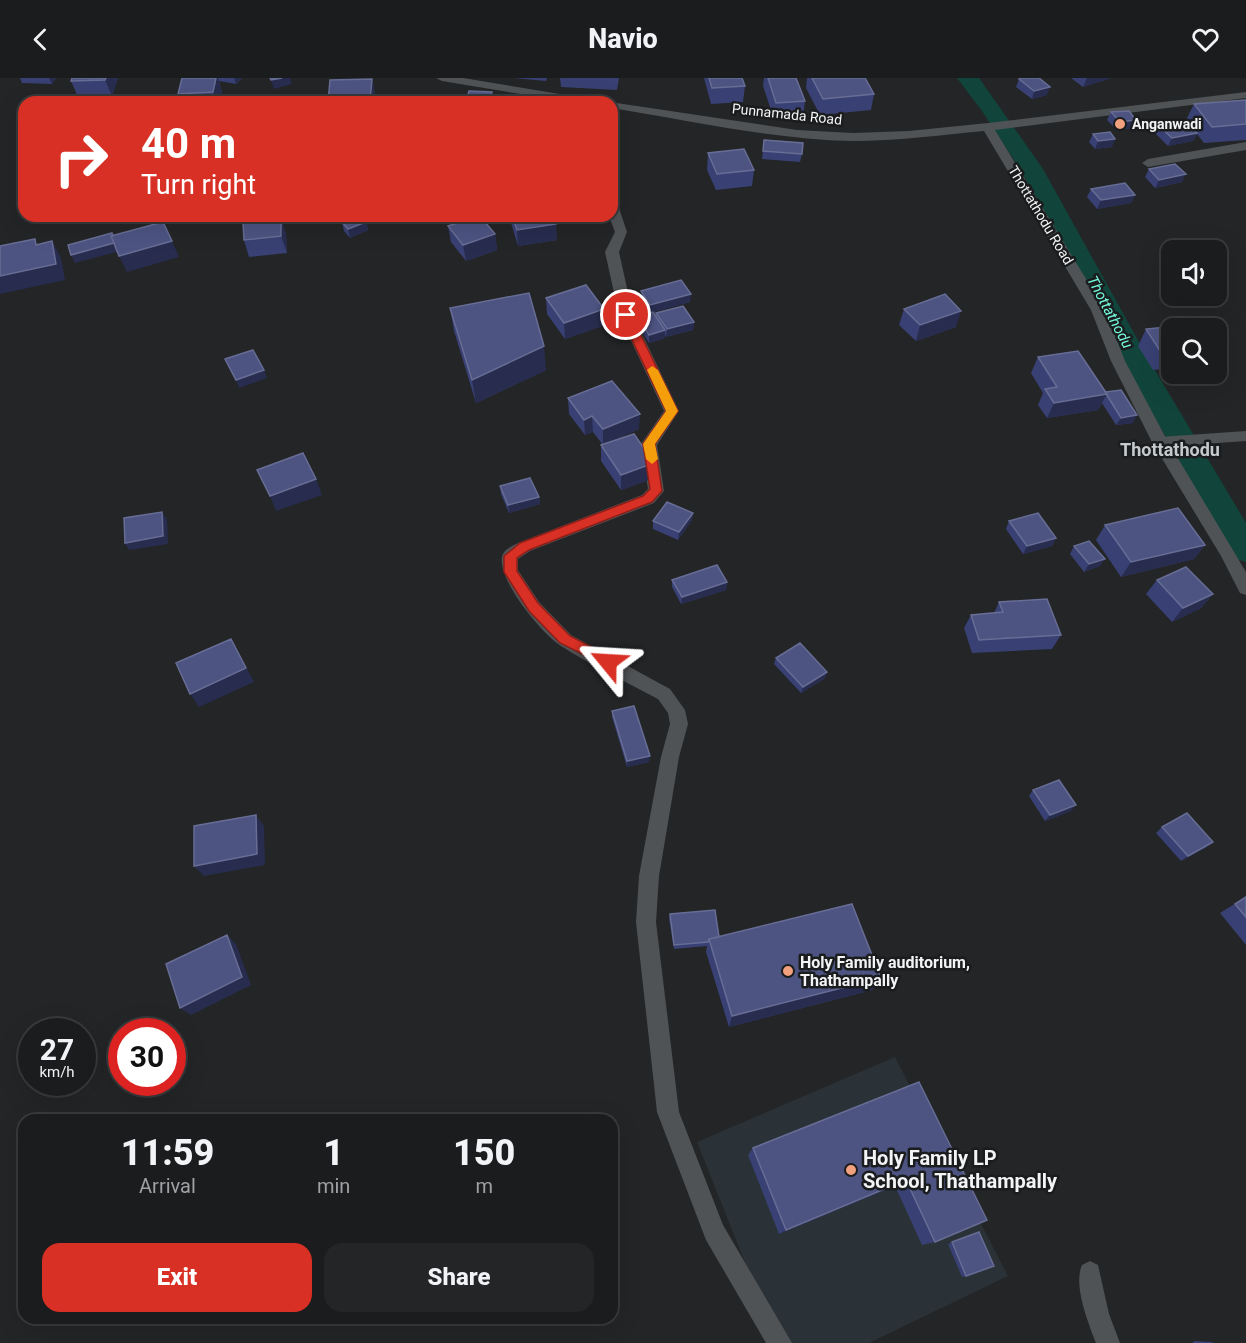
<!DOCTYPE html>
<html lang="en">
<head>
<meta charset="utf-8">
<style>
	:root { --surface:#1a1c1d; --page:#232526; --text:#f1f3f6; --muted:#9fa1a4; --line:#383a3b; --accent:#d93025 }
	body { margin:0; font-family:Roboto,sans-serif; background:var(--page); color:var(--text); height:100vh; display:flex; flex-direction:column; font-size:22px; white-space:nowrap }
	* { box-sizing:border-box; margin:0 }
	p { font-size:20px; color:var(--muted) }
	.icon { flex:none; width:33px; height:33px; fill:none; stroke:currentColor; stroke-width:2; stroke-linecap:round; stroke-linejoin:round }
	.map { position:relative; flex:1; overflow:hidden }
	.sheet { position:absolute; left:18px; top:1036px; width:600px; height:210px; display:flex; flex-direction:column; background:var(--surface); border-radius:18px; box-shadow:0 6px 24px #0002,0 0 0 2px var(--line) }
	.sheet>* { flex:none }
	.top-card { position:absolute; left:18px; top:18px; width:600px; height:126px; border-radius:18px; box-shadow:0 6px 24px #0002,0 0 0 2px var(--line); background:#d93025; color:#fff; overflow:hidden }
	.controls { position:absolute; left:1161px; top:162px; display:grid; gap:12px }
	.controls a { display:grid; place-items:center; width:66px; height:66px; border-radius:12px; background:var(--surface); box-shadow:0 6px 24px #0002,0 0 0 2px var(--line); font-size:30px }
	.speed { position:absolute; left:18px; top:940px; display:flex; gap:12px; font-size:30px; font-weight:700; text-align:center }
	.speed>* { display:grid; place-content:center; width:78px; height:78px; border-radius:50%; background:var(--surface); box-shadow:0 6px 24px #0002,0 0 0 2px var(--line); line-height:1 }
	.speed small { font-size:15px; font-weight:400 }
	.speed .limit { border:9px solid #d22; background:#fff; color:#111 }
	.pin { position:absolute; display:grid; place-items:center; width:51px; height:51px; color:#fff; margin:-26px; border:3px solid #fff; border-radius:50%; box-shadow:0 2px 6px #0007 }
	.me { position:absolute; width:66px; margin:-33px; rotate:297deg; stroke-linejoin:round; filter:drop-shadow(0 0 4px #0008) }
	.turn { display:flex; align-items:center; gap:21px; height:126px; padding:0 24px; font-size:27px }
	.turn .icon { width:78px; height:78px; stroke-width:2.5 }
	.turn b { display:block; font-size:42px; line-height:51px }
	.eta { display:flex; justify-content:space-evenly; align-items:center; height:102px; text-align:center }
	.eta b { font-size:36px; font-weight:800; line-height:42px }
	.primary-button { display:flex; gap:12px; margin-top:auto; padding:12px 24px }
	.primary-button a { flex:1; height:69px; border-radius:18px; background:var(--accent); color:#fff; font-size:24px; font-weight:800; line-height:69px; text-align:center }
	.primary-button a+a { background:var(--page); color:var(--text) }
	header { display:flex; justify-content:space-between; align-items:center; height:78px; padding:0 24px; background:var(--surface); font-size:27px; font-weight:800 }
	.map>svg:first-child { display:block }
</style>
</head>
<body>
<header><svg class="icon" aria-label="back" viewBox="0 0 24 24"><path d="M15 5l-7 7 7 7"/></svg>Navio<svg class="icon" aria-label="heart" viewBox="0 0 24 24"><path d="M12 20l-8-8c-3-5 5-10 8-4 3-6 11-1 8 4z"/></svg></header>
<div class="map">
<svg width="1246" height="1265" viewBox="0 0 1246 1265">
	<rect width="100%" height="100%" fill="#232527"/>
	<path fill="#2a3237" d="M 895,979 L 1008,1198 L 869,1265 L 777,1265 L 697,1064 Z"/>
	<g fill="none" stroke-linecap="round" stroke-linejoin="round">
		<path fill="#11453b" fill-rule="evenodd" d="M 957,0 L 979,0 L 1043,91 L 1149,282 L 1246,445 L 1246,484 L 1235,481 L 1122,282 L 1020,91 L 982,33 Z"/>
		<path fill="#505355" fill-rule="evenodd" d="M 1246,64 L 1246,72 L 1148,89 L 1142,85 L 1148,81 Z
			M 612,123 L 618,127 L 627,154 L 619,174 L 633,237 L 679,333 L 657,367 L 664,413 L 654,425 L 530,473 L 518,481 L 518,492 L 539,524 L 571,557 L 670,611 L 685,632 L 688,646 L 679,679 L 659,798 L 656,844 L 679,1034 L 723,1147 L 792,1265 L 766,1265 L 706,1162 L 657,1034 L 636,844 L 639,798 L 661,679 L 670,646 L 668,635 L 658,621 C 626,604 592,588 561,568 C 542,556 498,503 502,479 C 503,472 512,468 518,465 L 642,417 L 648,411 L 641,366 L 664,333 L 619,237 L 605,174 L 615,154 L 609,138 L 612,138 Z
			M 1246,353 L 1246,363 L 1160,369 L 1155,368 L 1152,364 L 1155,360 L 1160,359 Z
			M 1090,1183 L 1098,1187 L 1109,1236 L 1120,1265 L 1096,1265 C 1088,1244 1073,1207 1082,1187 Z"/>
		<path fill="#505355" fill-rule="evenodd" d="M 436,0 L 463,0 L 590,21 L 596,24 L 569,24 L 442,3 Z
			M 1246,14 L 1246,20 L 995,52 L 1105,232 L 1125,283 L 1167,362 L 1246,494 L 1246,517 L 1240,515 L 1221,478 L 1152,364 L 1111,283 L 1091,232 L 984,53 C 941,57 896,63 852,63 C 772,61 691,43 612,30 L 610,24 L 797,52 L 853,55 L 909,53 L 988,45 Z"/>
	</g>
	<path fill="#394174" d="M 20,0 L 56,0 L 52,6 L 22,5 Z
		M 72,0 L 118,0 L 112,18 L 78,19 L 71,3 Z
		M 182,0 L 242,0 L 236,6 L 219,3 L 222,14 L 220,24 L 181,24 L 178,16 Z
		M 514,0 L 547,0 L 546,3 Z
		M 560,0 L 619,0 L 617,12 L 561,9 Z
		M 704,0 L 742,0 L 745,8 L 743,24 L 711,26 Z
		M 764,0 L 796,0 L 805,23 L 803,39 L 774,41 L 763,8 Z
		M 807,0 L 865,0 L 874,16 L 871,32 L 820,37 L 806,10 Z
		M 1071,0 L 1111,0 L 1083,9 Z
		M 372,1 L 375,17 L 375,24 L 328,24 Z
		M 1019,1 L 1047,17 L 1032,21 L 1016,9 Z
		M 1246,22 L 1246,62 L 1204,65 L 1197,56 L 1193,63 L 1168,68 L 1155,55 L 1158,47 L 1193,52 L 1186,42 L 1194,26 Z
		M 1111,34 L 1136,42 L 1132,50 L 1117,52 L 1107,42 Z
		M 1093,56 L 1112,69 L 1095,71 L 1089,64 Z
		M 764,62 L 802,76 L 800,84 L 762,81 Z
		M 708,75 L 754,92 L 752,108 L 716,112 L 707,92 Z
		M 1149,91 L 1182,104 L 1155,110 L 1145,99 Z
		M 1091,111 L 1135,117 L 1131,125 L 1097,131 L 1087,119 Z
		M 509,138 L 553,138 L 557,162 L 518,168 Z
		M 281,140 L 286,156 L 287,175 L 249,179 L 244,162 Z
		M 342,144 L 366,144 L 368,152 L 350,160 L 344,153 Z
		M 448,148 L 495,156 L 497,172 L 466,183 L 451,164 Z
		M 641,213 L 690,224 L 649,235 L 641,221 Z
		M 546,220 L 604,231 L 605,247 L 565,261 L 547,236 Z
		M 450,230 L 546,292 L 476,325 L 454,253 Z
		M 904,231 L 956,249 L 916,263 L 899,247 Z
		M 656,235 L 694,244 L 693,252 L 666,259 L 665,257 L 665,260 L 649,265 L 637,246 L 637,238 L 656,239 Z
		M 1172,250 L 1172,290 L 1153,292 L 1138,268 L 1146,251 Z
		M 1038,279 L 1105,314 L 1133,345 L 1116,347 L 1102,325 L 1098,332 L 1047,340 L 1038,327 L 1043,315 L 1031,295 Z
		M 568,320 L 639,351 L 603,367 L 593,354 L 585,357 L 569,336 Z
		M 601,367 L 654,385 L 654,400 L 621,412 L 601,383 Z
		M 500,408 L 539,419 L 540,426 L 509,435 L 501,416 Z
		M 693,435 L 692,442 L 678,462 L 653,451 L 653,443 Z
		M 1009,443 L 1056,460 L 1052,468 L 1023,476 L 1006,451 Z
		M 1105,447 L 1205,467 L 1194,481 L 1121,499 L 1096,462 Z
		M 1074,468 L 1100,488 L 1084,494 L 1070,476 Z
		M 672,502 L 727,504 L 726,512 L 681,526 L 672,509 Z
		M 1157,502 L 1213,516 L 1201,530 L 1172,544 L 1146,516 Z
		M 999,524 L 1061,557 L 1052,571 L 972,575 L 964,550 L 971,537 L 994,535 Z
		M 776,580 L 827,594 L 824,601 L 801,615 L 774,586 Z
		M 612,633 L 649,684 L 627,689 L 612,639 Z
		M 1033,712 L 1071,733 L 1045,743 L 1029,718 Z
		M 1162,749 L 1207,769 L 1181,783 L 1156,755 Z
		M 1246,819 L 1246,867 L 1220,835 Z
		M 670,836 L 719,859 L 881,900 L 872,912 L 729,949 L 706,874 L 707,868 L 674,871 L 669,841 Z
		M 919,1004 L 935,1164 L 922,1167 L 895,1108 L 779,1156 L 748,1077 L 753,1070 Z
		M 979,1154 L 966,1198 L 962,1199 L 948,1166 Z
		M 1195,1263 L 1212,1264 L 1213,1265 L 1192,1265 Z"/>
	<path fill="#282d4f" d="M 49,0 L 56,0 L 52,6 Z
		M 106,0 L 118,0 L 112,18 L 105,2 Z
		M 216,0 L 218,0 L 222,14 L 220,24 L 216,24 L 213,14 Z
		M 234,0 L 242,0 L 236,6 Z
		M 282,0 L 290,0 L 292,6 L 274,11 L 271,2 Z
		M 1087,0 L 1111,0 L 1083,9 Z
		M 372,1 L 375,17 L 375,24 L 371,24 L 370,22 Z
		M 1050,9 L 1047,17 L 1032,21 L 1034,13 Z
		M 492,14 L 493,24 L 489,24 Z
		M 1136,42 L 1132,50 L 1117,52 L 1120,44 Z
		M 1197,55 L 1193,63 L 1168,68 L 1172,60 Z
		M 1115,61 L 1112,69 L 1095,71 L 1098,63 Z
		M 1186,96 L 1182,104 L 1155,110 L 1159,102 Z
		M 1135,117 L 1131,125 L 1097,131 L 1101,122 Z
		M 281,140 L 286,156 L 287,175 L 281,158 Z
		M 366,144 L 368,152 L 350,160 L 348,151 Z
		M 556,146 L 557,162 L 518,168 L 517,152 Z
		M 495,156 L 497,172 L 466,183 L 463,167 Z
		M 52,163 L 61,180 L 65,202 L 0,216 L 0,198 Z
		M 172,163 L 179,179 L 127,194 L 119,178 Z
		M 116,165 L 120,173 L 75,185 L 71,177 Z
		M 691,216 L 690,224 L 649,235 L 650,227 Z
		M 604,231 L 605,247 L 565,261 L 564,245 Z
		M 961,233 L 956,249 L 916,263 L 920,247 Z
		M 694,244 L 693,252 L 666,259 L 667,251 Z
		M 665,252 L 665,260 L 649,265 L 649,257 Z
		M 544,268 L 546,292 L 476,325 L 472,302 Z
		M 264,292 L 267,300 L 239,310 L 236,302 Z
		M 1107,316 L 1098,332 L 1047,340 L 1054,325 Z
		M 640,336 L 639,351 L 603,367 L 603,351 Z
		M 1137,337 L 1133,345 L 1116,347 L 1121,340 Z
		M 592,338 L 593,354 L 585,357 L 584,342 Z
		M 654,385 L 654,400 L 621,412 L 621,397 Z
		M 316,401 L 322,417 L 276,433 L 270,418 Z
		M 539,419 L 540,426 L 509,435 L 508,427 Z
		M 162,434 L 167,441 L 168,466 L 129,472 L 125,465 Z
		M 693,435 L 692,442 L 678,462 L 679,454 Z
		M 1056,460 L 1052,468 L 1023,476 L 1027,468 Z
		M 1205,467 L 1194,481 L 1121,499 L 1131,484 Z
		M 1105,481 L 1100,488 L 1084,494 L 1089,486 Z
		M 727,504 L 726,512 L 681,526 L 682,519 Z
		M 1213,516 L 1201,530 L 1172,544 L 1183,530 Z
		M 231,561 L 254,604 L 199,629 L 190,616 Z
		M 827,594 L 824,601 L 801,615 L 803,609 Z
		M 650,678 L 649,684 L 627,689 L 627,683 Z
		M 1076,727 L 1071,733 L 1045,743 L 1050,737 Z
		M 256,737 L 264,748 L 265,787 L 204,798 L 194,788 Z
		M 1213,764 L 1207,769 L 1181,783 L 1188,778 Z
		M 227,857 L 236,866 L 251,907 L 191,937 L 180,930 Z
		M 881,900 L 872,912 L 729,949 L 732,938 Z
		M 906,1102 L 895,1108 L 779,1156 L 786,1152 Z"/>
	<path fill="#4d5482" stroke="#676d94" stroke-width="1.5" d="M 72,0 L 106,0 L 105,2 L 71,3 Z
		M 182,0 L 216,0 L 213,14 L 178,16 Z
		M 270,0 L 282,0 L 271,2 Z
		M 709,0 L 742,0 L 745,8 L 712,10 Z
		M 768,0 L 796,0 L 805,23 L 776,25 Z
		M 812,0 L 865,0 L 874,16 L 823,21 Z
		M 1022,0 L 1039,0 L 1050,9 L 1034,13 L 1019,1 Z
		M 372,1 L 370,22 L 328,24 L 330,2 Z
		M 469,13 L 492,14 L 489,24 L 466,23 Z
		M 1246,22 L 1246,46 L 1212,49 L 1194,26 Z
		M 1129,33 L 1136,42 L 1120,44 L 1111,34 Z
		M 1183,42 L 1197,55 L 1172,60 L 1158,47 Z
		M 1110,54 L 1115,61 L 1098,63 L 1093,56 Z
		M 764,62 L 803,65 L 802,76 L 763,73 Z
		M 744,71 L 754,92 L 717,96 L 708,75 Z
		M 1175,86 L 1186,96 L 1159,102 L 1149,91 Z
		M 1125,105 L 1135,117 L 1101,122 L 1091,111 Z
		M 359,138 L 360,138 L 366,144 L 348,151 L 342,144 Z
		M 479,138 L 480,138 L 495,156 L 463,167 L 448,148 Z
		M 512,138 L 553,138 L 556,146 L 517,152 Z
		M 281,140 L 281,158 L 244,162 L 243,144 Z
		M 163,144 L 172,163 L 119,178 L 111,158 Z
		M 112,155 L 113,158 L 111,158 L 114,165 L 71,177 L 68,167 Z
		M 35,161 L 36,167 L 52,163 L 56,186 L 0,198 L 0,168 Z
		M 681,202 L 691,216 L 650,227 L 641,213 Z
		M 586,207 L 604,231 L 564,245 L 546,220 Z
		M 529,215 L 544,268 L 472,302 L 450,230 Z
		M 945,216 L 961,233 L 920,247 L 904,231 Z
		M 683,228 L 694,244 L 667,251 L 656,235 Z
		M 653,234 L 665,252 L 649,257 L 637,238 Z
		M 1196,246 L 1199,250 L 1172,250 L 1172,275 L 1162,276 L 1146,251 Z
		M 253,272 L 264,292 L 236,302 L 225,281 Z
		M 1078,273 L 1107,316 L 1054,325 L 1045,311 L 1057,309 L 1038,279 Z
		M 612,303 L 640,336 L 603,351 L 592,338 L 584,342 L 568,320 Z
		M 1121,312 L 1137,337 L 1121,340 L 1105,314 Z
		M 634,356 L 654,385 L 621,397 L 601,367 Z
		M 303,375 L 316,401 L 270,418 L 257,392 Z
		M 530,400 L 539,419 L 508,427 L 500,408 Z
		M 667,424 L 693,435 L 679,454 L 653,443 Z
		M 1178,430 L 1205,467 L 1131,484 L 1105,447 Z
		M 162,434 L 163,458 L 125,465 L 124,440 Z
		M 1038,435 L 1056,460 L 1027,468 L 1009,443 Z
		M 1089,463 L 1105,481 L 1089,486 L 1074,468 Z
		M 717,487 L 727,504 L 682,519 L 672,502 Z
		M 1186,489 L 1213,516 L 1183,530 L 1157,502 Z
		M 1047,521 L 1061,557 L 979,562 L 971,537 L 1003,534 L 999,524 Z
		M 231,561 L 246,590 L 190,616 L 176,585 Z
		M 800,565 L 827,594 L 803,609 L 776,580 Z
		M 634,628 L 650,678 L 627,683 L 612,633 Z
		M 1059,702 L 1076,727 L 1050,737 L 1033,712 Z
		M 1187,735 L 1213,764 L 1188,778 L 1162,749 Z
		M 256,737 L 257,776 L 194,788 L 194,748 Z
		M 1246,819 L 1246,839 L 1235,826 Z
		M 852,826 L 881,900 L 732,938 L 709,861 Z
		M 715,832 L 719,859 L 709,861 L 708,864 L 674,867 L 670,836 Z
		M 227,857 L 242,899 L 180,930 L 166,886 Z
		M 919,1004 L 987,1142 L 935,1164 L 906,1102 L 786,1152 L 753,1070 Z
		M 979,1154 L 994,1188 L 966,1198 L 952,1164 Z"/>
	<path fill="#d93025" stroke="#8d1f18" stroke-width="1.5" d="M 626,234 L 631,237 L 678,333 L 655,366 L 662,413 L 652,424 L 529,472 L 517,480 L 517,493 L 538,525 L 570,558 L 613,580 L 615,584 L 608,589 L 560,565 L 529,533 L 504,494 L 504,478 L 520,465 L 643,418 L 650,411 L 643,366 L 666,333 L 620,237 Z"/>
	<path fill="#f59e0b" d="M 652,288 L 658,292 L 678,333 L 655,366 L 658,381 L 652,386 L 646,381 L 643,366 L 666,333 L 647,292 Z"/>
	<g fill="#f1a17d" stroke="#1a1c1e" stroke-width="2">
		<circle cx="1120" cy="46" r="6"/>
		<circle cx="788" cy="893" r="6"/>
		<circle cx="851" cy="1092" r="6"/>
	</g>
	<g text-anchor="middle" stroke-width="5" stroke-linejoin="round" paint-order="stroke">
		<g font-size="14" fill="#f2f4f5" stroke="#1a1c1e">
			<text transform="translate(787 36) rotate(6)" y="5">Punnamada Road</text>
			<text transform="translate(1041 137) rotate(59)" y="5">Thottathodu Road</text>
		</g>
		<g font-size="14" font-weight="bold" fill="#f2f4f5" stroke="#1a1c1e" text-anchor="start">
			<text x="1132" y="51">Anganwadi</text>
		</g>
		<g font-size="15" font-style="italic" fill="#74f9db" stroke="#1a1c1e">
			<text transform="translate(1110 234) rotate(62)" y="5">Thottathodu</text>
		</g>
		<g font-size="16" font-weight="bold" fill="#f2f4f5" stroke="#1a1c1e" text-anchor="start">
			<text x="800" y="890">Holy Family auditorium,<tspan x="800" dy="18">Thathampally</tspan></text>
		</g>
		<g font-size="18" font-weight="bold" fill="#c7cacd" stroke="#1a1c1e">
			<text x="1170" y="378">Thottathodu</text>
		</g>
		<g font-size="20" font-weight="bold" fill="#f2f4f5" stroke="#1a1c1e" text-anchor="start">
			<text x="863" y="1087">Holy Family LP<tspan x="863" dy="23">School, Thathampally</tspan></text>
		</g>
	</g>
</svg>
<div class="controls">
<a><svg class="icon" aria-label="sound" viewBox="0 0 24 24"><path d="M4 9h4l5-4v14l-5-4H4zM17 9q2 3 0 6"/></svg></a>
<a><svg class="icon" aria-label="search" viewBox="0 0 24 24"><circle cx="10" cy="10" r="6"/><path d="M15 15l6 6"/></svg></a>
</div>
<div class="speed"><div>27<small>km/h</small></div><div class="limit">30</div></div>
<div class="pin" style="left:626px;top:237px;background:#d93025"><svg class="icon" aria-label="arrive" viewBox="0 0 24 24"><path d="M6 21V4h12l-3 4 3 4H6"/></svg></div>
<svg class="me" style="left:608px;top:584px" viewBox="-20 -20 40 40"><path d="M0-17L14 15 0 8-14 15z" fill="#d93025" stroke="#fff" stroke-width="4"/></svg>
<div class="top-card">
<div class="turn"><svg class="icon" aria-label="right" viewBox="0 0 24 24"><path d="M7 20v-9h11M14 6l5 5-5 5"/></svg><div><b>40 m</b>Turn right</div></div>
</div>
<section class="sheet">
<div class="eta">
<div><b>11:59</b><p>Arrival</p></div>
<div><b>1</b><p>min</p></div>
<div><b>150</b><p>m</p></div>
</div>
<div class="primary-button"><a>Exit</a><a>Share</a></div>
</section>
</div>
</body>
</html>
